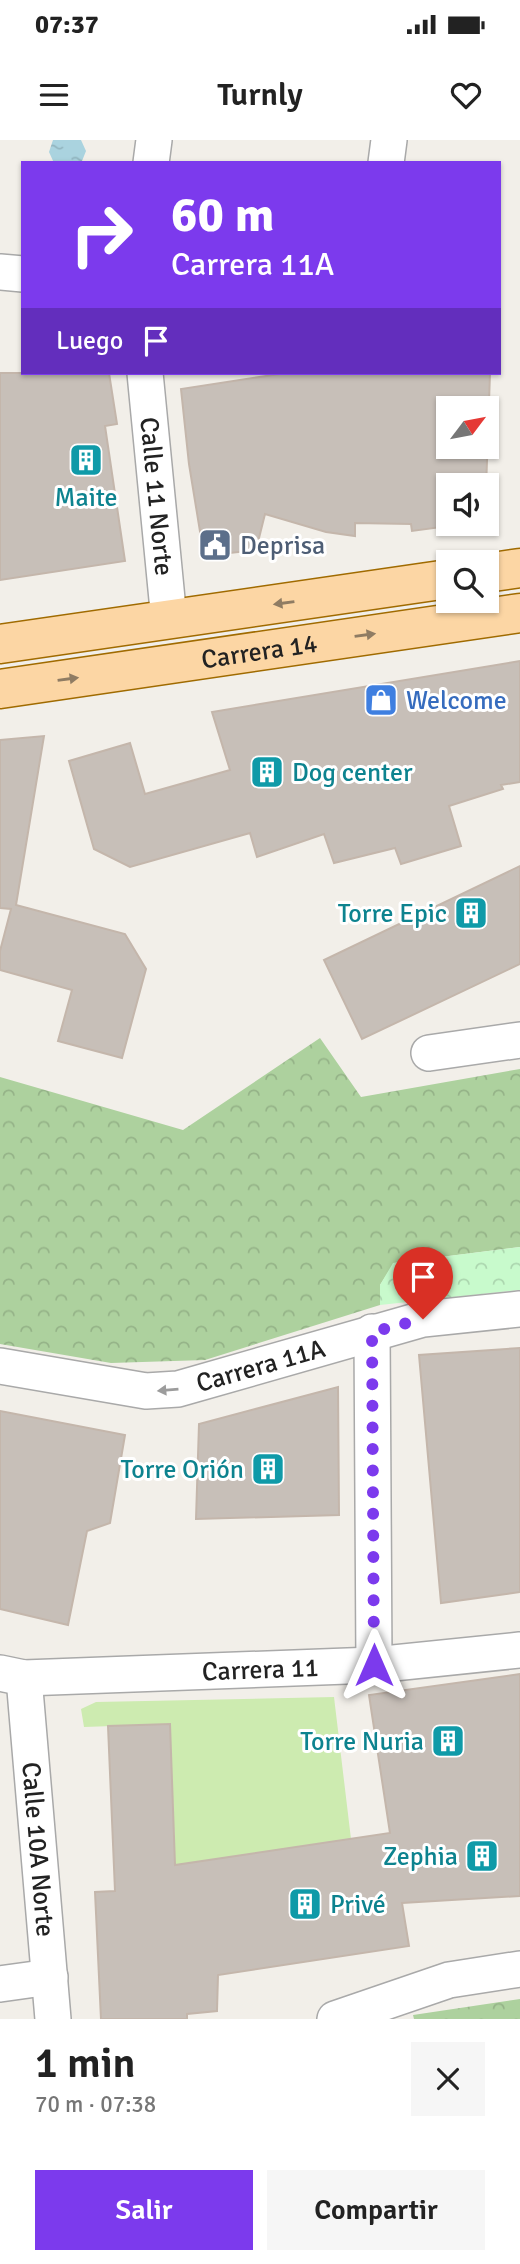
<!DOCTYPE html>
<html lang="es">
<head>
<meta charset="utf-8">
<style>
	:root { --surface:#fff; --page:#f6f6f6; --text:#222; --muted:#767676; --accent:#7c3aed }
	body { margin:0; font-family:Signika,sans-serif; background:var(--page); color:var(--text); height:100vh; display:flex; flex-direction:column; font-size:26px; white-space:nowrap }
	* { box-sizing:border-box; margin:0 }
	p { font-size:23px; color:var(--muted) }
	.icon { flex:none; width:38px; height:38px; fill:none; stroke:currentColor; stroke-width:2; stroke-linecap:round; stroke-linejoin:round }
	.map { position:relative; height:1879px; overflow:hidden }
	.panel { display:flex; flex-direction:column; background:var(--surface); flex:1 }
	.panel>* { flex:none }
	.banner { position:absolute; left:21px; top:21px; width:480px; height:214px; border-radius:0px; box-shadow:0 2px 5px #0004; background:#7c3aed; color:#fff; overflow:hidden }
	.needle { width:46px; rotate:58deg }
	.tools { position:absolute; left:436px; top:256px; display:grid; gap:14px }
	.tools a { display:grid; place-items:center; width:63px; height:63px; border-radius:0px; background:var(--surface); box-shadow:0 2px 5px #0004; font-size:35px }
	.pin { position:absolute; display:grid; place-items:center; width:60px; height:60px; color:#fff; margin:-72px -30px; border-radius:50% 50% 50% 0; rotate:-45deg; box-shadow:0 0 7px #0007 }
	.pin .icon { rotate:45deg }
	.me { position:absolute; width:77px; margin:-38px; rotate:0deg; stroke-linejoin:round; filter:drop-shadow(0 0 5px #0008) }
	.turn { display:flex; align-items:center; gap:24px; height:147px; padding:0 35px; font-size:32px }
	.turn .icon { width:91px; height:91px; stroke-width:2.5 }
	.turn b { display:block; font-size:49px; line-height:60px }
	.then { display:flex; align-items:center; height:66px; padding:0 35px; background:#0003; gap:14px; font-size:26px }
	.round { display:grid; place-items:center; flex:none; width:74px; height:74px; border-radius:0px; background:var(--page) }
	.head { display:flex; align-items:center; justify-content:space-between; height:119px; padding:0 35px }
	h1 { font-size:42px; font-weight:600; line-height:52px }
	.primary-button { display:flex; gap:14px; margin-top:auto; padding:14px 35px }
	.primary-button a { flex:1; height:80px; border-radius:0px; background:var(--accent); color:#fff; font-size:28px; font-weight:600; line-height:80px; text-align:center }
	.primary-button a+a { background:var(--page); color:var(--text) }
	.status { display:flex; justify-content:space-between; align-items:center; height:49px; padding:0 35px; background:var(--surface); direction:ltr }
	.status svg { height:19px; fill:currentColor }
	header { display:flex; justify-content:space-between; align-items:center; height:91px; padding:0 35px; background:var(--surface); font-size:32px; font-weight:600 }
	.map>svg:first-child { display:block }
</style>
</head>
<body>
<div class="status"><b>07:37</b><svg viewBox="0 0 49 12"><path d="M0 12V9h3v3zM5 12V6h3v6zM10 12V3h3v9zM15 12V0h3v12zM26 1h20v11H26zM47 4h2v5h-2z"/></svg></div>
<header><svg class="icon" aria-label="menu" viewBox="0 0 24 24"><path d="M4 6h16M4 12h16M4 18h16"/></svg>Turnly<svg class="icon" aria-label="heart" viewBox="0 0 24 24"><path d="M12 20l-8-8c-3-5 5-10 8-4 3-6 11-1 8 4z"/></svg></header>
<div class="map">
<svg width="520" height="1879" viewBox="0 0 520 1879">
	<defs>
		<pattern id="forest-crowns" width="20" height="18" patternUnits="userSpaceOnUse" patternTransform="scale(1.75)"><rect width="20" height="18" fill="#add19e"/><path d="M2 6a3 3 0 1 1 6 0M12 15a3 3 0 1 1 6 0" fill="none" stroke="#95b388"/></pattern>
		<pattern id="park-crowns" width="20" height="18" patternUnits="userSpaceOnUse" patternTransform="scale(1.75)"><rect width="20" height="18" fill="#c8facc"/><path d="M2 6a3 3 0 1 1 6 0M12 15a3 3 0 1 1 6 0" fill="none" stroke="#acd6af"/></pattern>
		<pattern id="water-ripples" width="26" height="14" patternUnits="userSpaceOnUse" patternTransform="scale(1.75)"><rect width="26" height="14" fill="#aad3df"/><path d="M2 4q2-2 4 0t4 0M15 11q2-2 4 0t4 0" fill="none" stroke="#92b5bf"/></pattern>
	</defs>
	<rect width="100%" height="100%" fill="#f2efe9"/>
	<path fill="url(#forest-crowns)" d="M 320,898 L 361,957 L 520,929 L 520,1107 L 394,1123 L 380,1145 L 380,1165 L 205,1220 L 111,1223 L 0,1204 L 0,937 L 183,990 Z
		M 520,1859 L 520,1879 L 414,1879 L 413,1875 Z"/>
	<path fill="url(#park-crowns)" d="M 520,1107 L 520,1150 L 380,1165 L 380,1145 L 393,1123 Z"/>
	<path fill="#cdebb0" d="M 334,1557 L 351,1699 L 161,1727 L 175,1712 L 170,1584 L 84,1587 L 81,1569 L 96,1562 Z"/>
	<path fill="url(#water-ripples)" d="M 53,0 L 81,0 L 86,11 L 82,21 L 54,23 L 49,12 Z"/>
	<path fill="#c7bfb8" stroke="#c4b6ab" stroke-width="2" fill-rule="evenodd" d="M 0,233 L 109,233 L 117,284 L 105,286 L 125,421 L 0,440 Z
		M 286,233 L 490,233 L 486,350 L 486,345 L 448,345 L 448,383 L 471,383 L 412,391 L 411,384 L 355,383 L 355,396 L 326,392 L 265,374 L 256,410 L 204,416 L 189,324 L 181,249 ZM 448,268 L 486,268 L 486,306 L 448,306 Z
		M 520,521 L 520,642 L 501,645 L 503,649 L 449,666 L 461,706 L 401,724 L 395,708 L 334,723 L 324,694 L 257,717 L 250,693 L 130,727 L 94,709 L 69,621 L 130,603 L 145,654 L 230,630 L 212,572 Z
		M 44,596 L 16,765 L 125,794 L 146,829 L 122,918 L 58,901 L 72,850 L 0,830 L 0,811 L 11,769 L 0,768 L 0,600 Z
		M 520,726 L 520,824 L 362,899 L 324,820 Z
		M 520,1208 L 520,1452 L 441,1463 L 419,1215 Z
		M 338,1247 L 339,1375 L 196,1379 L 199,1284 Z
		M 0,1271 L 125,1295 L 110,1383 L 87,1391 L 68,1485 L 0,1469 Z
		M 520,1534 L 520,1756 L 402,1763 L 409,1806 L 218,1835 L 217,1871 L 187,1874 L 187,1879 L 101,1879 L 95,1752 L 115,1751 L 108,1586 L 170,1584 L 175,1725 L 390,1693 L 369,1555 Z"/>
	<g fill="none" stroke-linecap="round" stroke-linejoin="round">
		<defs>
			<g id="minor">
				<path d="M 151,23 L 154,0"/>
				<path d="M 386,23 L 389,0"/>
				<path d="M 0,132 L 23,134"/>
				<path id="s1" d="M 145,233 L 169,480"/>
				<path d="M 429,913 L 520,900"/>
				<path d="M 372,1192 L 374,1525"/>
				<path id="s2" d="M 0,1226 L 146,1251 L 178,1249 L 423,1179 L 520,1169"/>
				<path id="s3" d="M 0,1533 L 24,1538 L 374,1525 L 520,1510"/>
				<path id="s4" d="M 24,1538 L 53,1879"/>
				<path d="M 0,1844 L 50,1837"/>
				<path d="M 335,1879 L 449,1840 L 520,1829"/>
			</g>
			<g id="major">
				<path d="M 486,433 L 520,428"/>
				<path d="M 0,504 L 448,439"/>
				<path id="s5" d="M 0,549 L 520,473"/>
			</g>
		</defs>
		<use href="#minor" stroke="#a9a9a9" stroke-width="38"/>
		<use href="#major" stroke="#a06b00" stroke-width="41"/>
		<use href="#minor" stroke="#fff" stroke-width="35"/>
		<use href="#major" stroke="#fcd6a4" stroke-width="38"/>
	</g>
	<defs><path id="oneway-solid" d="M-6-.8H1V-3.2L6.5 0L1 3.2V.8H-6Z" transform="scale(1.75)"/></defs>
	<g fill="#8f7c63">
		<use href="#oneway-solid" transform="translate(284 463) rotate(172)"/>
		<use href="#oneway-solid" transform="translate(365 495) rotate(-8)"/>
		<use href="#oneway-solid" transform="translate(68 539) rotate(-8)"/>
	</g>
	<use fill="#9c9c9c" href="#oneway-solid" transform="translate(168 1250) rotate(175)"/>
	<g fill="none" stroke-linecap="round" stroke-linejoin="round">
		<path stroke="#7c3aed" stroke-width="12" stroke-dasharray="0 21.6" d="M 374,1525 L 372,1192 L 423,1179"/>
	</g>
	<defs>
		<symbol id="building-square" viewBox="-11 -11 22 22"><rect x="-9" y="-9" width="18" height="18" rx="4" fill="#0f9aa8" stroke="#fff"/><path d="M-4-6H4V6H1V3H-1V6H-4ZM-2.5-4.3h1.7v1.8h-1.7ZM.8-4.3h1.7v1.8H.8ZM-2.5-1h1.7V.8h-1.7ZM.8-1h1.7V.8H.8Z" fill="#fff"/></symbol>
		<symbol id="civic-square" viewBox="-11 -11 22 22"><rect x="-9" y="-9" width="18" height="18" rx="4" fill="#5c6f8a" stroke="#fff"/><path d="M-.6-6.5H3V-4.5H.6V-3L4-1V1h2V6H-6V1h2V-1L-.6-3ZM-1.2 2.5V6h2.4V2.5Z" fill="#fff"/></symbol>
		<symbol id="shop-square" viewBox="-11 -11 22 22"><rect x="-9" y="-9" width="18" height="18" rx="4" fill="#3f7fe0" stroke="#fff"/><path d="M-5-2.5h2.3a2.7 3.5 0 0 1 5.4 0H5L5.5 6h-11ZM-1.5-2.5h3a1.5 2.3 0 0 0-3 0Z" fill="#fff"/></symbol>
	</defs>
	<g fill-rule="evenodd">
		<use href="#building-square" x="67" y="301" width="38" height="38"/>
		<use href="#civic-square" x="196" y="386" width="38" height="38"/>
		<use href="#shop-square" x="362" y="541" width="38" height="38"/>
		<use href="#building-square" x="248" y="613" width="38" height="38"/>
		<use href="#building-square" x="452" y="754" width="38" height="38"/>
		<use href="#building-square" x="249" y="1310" width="38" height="38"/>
		<use href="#building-square" x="429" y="1582" width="38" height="38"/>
		<use href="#building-square" x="463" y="1697" width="38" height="38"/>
		<use href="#building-square" x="286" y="1745" width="38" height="38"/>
	</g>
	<g text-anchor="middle" stroke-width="6" stroke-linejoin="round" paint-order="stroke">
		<g font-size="26" fill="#0d838f" stroke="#fff" text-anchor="end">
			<text x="86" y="366" text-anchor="middle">Maite</text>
			<text x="292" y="641" text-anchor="start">Dog center</text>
			<text x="447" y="782">Torre Epic</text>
			<text x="244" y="1338">Torre Orión</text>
			<text x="424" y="1610">Torre Nuria</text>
			<text x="458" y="1725">Zephia</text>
			<text x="330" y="1773" text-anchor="start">Privé</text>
		</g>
		<g font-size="26" fill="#222" stroke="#fff">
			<text dy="9" stroke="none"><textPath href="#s1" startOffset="124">Calle 11 Norte</textPath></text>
			<text dy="9" stroke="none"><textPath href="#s5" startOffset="262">Carrera 14</textPath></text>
			<text dy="9" stroke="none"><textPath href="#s2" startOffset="266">Carrera 11A</textPath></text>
			<text dy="9" stroke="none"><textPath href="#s3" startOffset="261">Carrera 11</textPath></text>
			<text dy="9" stroke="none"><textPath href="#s4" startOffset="172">Calle 10A Norte</textPath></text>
		</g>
		<g font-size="26" fill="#4e5e75" stroke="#fff" text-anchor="start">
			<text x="240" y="414">Deprisa</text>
		</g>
		<g font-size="26" fill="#366cbe" stroke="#fff" text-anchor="start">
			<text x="406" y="569">Welcome</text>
		</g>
	</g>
</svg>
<div class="tools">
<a><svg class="needle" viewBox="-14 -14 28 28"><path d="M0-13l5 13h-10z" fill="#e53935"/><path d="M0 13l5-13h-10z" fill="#767676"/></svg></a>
<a><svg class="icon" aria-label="sound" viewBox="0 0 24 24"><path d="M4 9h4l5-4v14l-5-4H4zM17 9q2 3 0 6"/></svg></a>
<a><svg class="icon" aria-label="search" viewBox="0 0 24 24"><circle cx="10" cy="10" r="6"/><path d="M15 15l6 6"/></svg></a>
</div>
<div class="pin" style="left:423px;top:1179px;background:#d93025"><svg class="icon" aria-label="arrive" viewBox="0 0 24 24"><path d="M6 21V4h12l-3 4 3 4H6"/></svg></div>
<svg class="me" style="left:374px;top:1525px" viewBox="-20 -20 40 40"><path d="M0-17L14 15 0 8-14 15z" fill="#7c3aed" stroke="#fff" stroke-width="4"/></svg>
<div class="banner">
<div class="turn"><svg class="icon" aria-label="right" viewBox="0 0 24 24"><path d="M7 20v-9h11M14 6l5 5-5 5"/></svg><div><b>60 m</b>Carrera 11A</div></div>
<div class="then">Luego<svg class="icon" aria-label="arrive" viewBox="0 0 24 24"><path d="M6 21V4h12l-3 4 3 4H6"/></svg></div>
</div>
</div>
<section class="panel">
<div class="head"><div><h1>1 min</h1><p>70 m · 07:38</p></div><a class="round"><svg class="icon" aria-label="close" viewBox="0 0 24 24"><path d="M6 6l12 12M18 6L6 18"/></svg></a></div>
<div class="primary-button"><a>Salir</a><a>Compartir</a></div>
</section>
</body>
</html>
